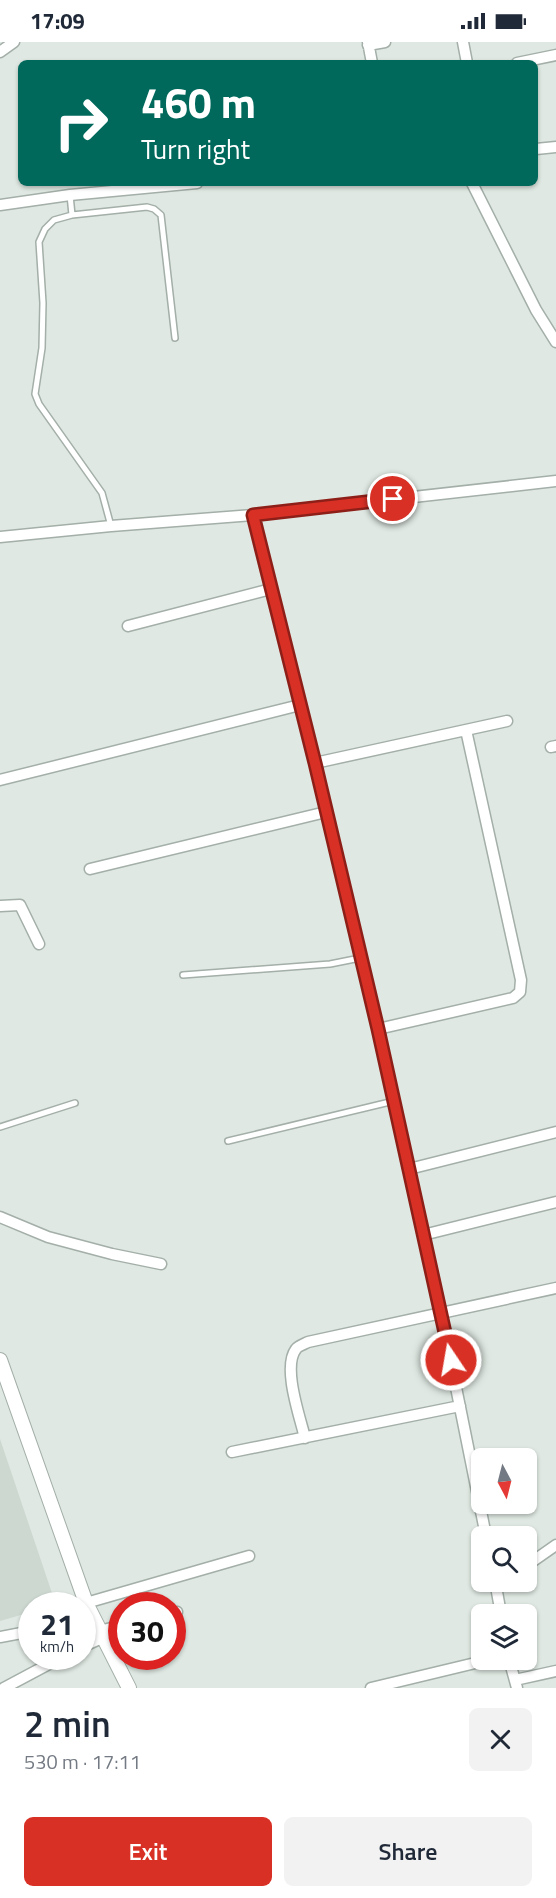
<!DOCTYPE html>
<html lang="en">
<head>
<meta charset="utf-8">
<style>
	:root { --surface:#fff; --page:#f2f2f3; --text:#1f2937; --muted:#747a83; --accent:#d93025 }
	body { margin:0; font-family:"Titillium Web",sans-serif; background:var(--page); color:var(--text); height:100vh; display:flex; flex-direction:column; font-size:22px; white-space:nowrap }
	* { box-sizing:border-box; margin:0 }
	p { font-size:20px; color:var(--muted) }
	.icon { flex:none; width:33px; height:33px; fill:none; stroke:currentColor; stroke-width:2; stroke-linecap:round; stroke-linejoin:round }
	.map { position:relative; height:1646px; overflow:hidden }
	.panel { display:flex; flex-direction:column; background:var(--surface); flex:1 }
	.panel>* { flex:none }
	.top-card { position:absolute; left:18px; top:18px; width:520px; height:126px; border-radius:9px; box-shadow:0 2px 4px #0004; background:#00695c; color:#fff; overflow:hidden }
	.needle { width:39px; rotate:173deg }
	.buttons { position:absolute; left:471px; top:1406px; display:grid; gap:12px }
	.buttons a { display:grid; place-items:center; width:66px; height:66px; border-radius:9px; background:var(--surface); box-shadow:0 2px 4px #0004; font-size:30px }
	.speed { position:absolute; left:18px; top:1550px; display:flex; gap:12px; font-size:30px; font-weight:700; text-align:center }
	.speed>* { display:grid; place-content:center; width:78px; height:78px; border-radius:50%; background:var(--surface); box-shadow:0 2px 4px #0004; line-height:1 }
	.speed small { font-size:15px; font-weight:400 }
	.speed .limit { border:9px solid #d22; background:#fff; color:#111 }
	.pin { position:absolute; display:grid; place-items:center; width:51px; height:51px; color:#fff; margin:-26px; border:3px solid #fff; border-radius:50%; box-shadow:0 2px 6px #0007 }
	.me { position:absolute; width:66px; margin:-33px; rotate:348deg; stroke-linejoin:round; filter:drop-shadow(0 0 4px #0008) }
	.turn { display:flex; align-items:center; gap:21px; height:126px; padding:0 24px; font-size:27px }
	.turn .icon { width:78px; height:78px; stroke-width:2.5 }
	.turn b { display:block; font-size:42px; line-height:51px }
	.round { display:grid; place-items:center; flex:none; width:63px; height:63px; border-radius:9px; background:var(--page) }
	.summary { display:flex; align-items:center; justify-content:space-between; height:102px; padding:0 24px }
	h1 { font-size:36px; font-weight:600; line-height:45px }
	.primary-button { display:flex; gap:12px; margin-top:auto; padding:12px 24px }
	.primary-button a { flex:1; height:69px; border-radius:9px; background:var(--accent); color:#fff; font-size:24px; font-weight:600; line-height:69px; text-align:center }
	.primary-button a+a { background:var(--page); color:var(--text) }
	.status { display:flex; justify-content:space-between; align-items:center; height:42px; padding:0 30px; background:var(--surface); direction:ltr }
	.status svg { height:16px; fill:currentColor }
	.map>svg:first-child { display:block }
</style>
</head>
<body>
<div class="status"><b>17:09</b><svg viewBox="0 0 49 12"><path d="M0 12V9h3v3zM5 12V6h3v6zM10 12V3h3v9zM15 12V0h3v12zM26 1h20v11H26zM47 4h2v5h-2z"/></svg></div>
<div class="map">
<svg width="556" height="1646" viewBox="0 0 556 1646">
	<rect width="100%" height="100%" fill="#dfe8e2"/>
	<path fill="#cdd8d1" d="M 0,1397 L 56,1563 L 32,1563 L 31,1570 L 0,1579 Z"/>
	<g fill="none" stroke-linecap="round" stroke-linejoin="round">
		<defs>
			<path id="service" d="M 70,153 L 72,173
				M 111,484 L 102,451 L 39,362 L 35,352 L 42,306 L 43,261 L 39,200 L 45,187 L 54,178 L 72,173 L 147,165 L 154,167 L 161,173 L 175,296
				M 183,933 L 330,922 L 360,916
				M 0,1085 L 75,1061
				M 228,1099 L 394,1059"/>
			<path id="minor" d="M 368,0 L 372,21
				M 463,0 L 467,21
				M 368,3 L 385,0
				M 0,10 L 14,0
				M 517,21 L 556,13
				M 536,107 L 556,105
				M 472,141 L 536,268 L 556,300
				M 0,163 L 70,153 L 197,141
				M 253,473 L 315,721 L 378,987 L 441,1271 L 486,1494
				M 0,495 L 111,484 L 253,473 L 556,439
				M 128,584 L 271,547
				M 551,705 L 556,704
				M 315,721 L 507,679
				M 0,738 L 300,663
				M 90,827 L 326,770
				M 0,864 L 20,863 L 39,902
				M 378,987 L 513,956 L 520,950 L 521,938 L 466,688
				M 409,1127 L 556,1090
				M 0,1175 L 48,1195 L 112,1212 L 161,1222
				M 423,1193 L 556,1160
				M 305,1396 C 300,1375 282,1325 296,1307 C 298,1304 304,1302 308,1300 L 556,1246
				M 232,1410 L 460,1364
				M 526,1524 L 556,1503
				M 495,1539 L 501,1572
				M 86,1561 L 249,1514
				M 172,1571 L 177,1570
				M 100,1589 L 122,1583
				M 0,1595 L 32,1589
				M 82,1605 L 104,1595
				M 509,1617 L 517,1646
				M 515,1638 L 556,1629
				M 4,1646 L 64,1614
				M 371,1646 L 492,1617"/>
			<path id="tertiary" d="M 0,1318 L 86,1561 L 129,1646"/>
		</defs>
		<use href="#service" stroke="#a3afa8" stroke-width="8"/>
		<use href="#minor" stroke="#a3afa8" stroke-width="13"/>
		<use href="#tertiary" stroke="#a3afa8" stroke-width="16"/>
		<use href="#service" stroke="#fff" stroke-width="5"/>
		<use href="#minor" stroke="#fff" stroke-width="10"/>
		<use href="#tertiary" stroke="#fff" stroke-width="14"/>
	</g>
	<g fill="none" stroke-linecap="round" stroke-linejoin="round">
		<defs>
			<path id="route" d="M 393,457 L 253,473 L 315,721 L 378,987 L 451,1318"/>
		</defs>
		<use href="#route" stroke="#8d1f18" stroke-width="15"/>
		<use href="#route" stroke="#d93025" stroke-width="10"/>
	</g>
</svg>
<div class="buttons">
<a><svg class="needle" viewBox="-14 -14 28 28"><path d="M0-13l5 13h-10z" fill="#e53935"/><path d="M0 13l5-13h-10z" fill="#747a83"/></svg></a>
<a><svg class="icon" aria-label="search" viewBox="0 0 24 24"><circle cx="10" cy="10" r="6"/><path d="M15 15l6 6"/></svg></a>
<a><svg class="icon" aria-label="layers" viewBox="0 0 24 24"><path d="M12 4l9 5-9 5-9-5zM3 14l9 5 9-5"/></svg></a>
</div>
<div class="speed"><div>21<small>km/h</small></div><div class="limit">30</div></div>
<div class="pin" style="left:393px;top:457px;background:#d93025"><svg class="icon" aria-label="arrive" viewBox="0 0 24 24"><path d="M6 21V4h12l-3 4 3 4H6"/></svg></div>
<svg class="me" style="left:451px;top:1318px" viewBox="-20 -20 40 40"><circle r="17" fill="#d93025" stroke="#fff" stroke-width="3"/><path d="M0-11L8 9 0 5-8 9z" fill="#fff"/></svg>
<div class="top-card">
<div class="turn"><svg class="icon" aria-label="right" viewBox="0 0 24 24"><path d="M7 20v-9h11M14 6l5 5-5 5"/></svg><div><b>460 m</b>Turn right</div></div>
</div>
</div>
<section class="panel">
<div class="summary"><div><h1>2 min</h1><p>530 m · 17:11</p></div><a class="round"><svg class="icon" aria-label="close" viewBox="0 0 24 24"><path d="M6 6l12 12M18 6L6 18"/></svg></a></div>
<div class="primary-button"><a>Exit</a><a>Share</a></div>
</section>
</body>
</html>
